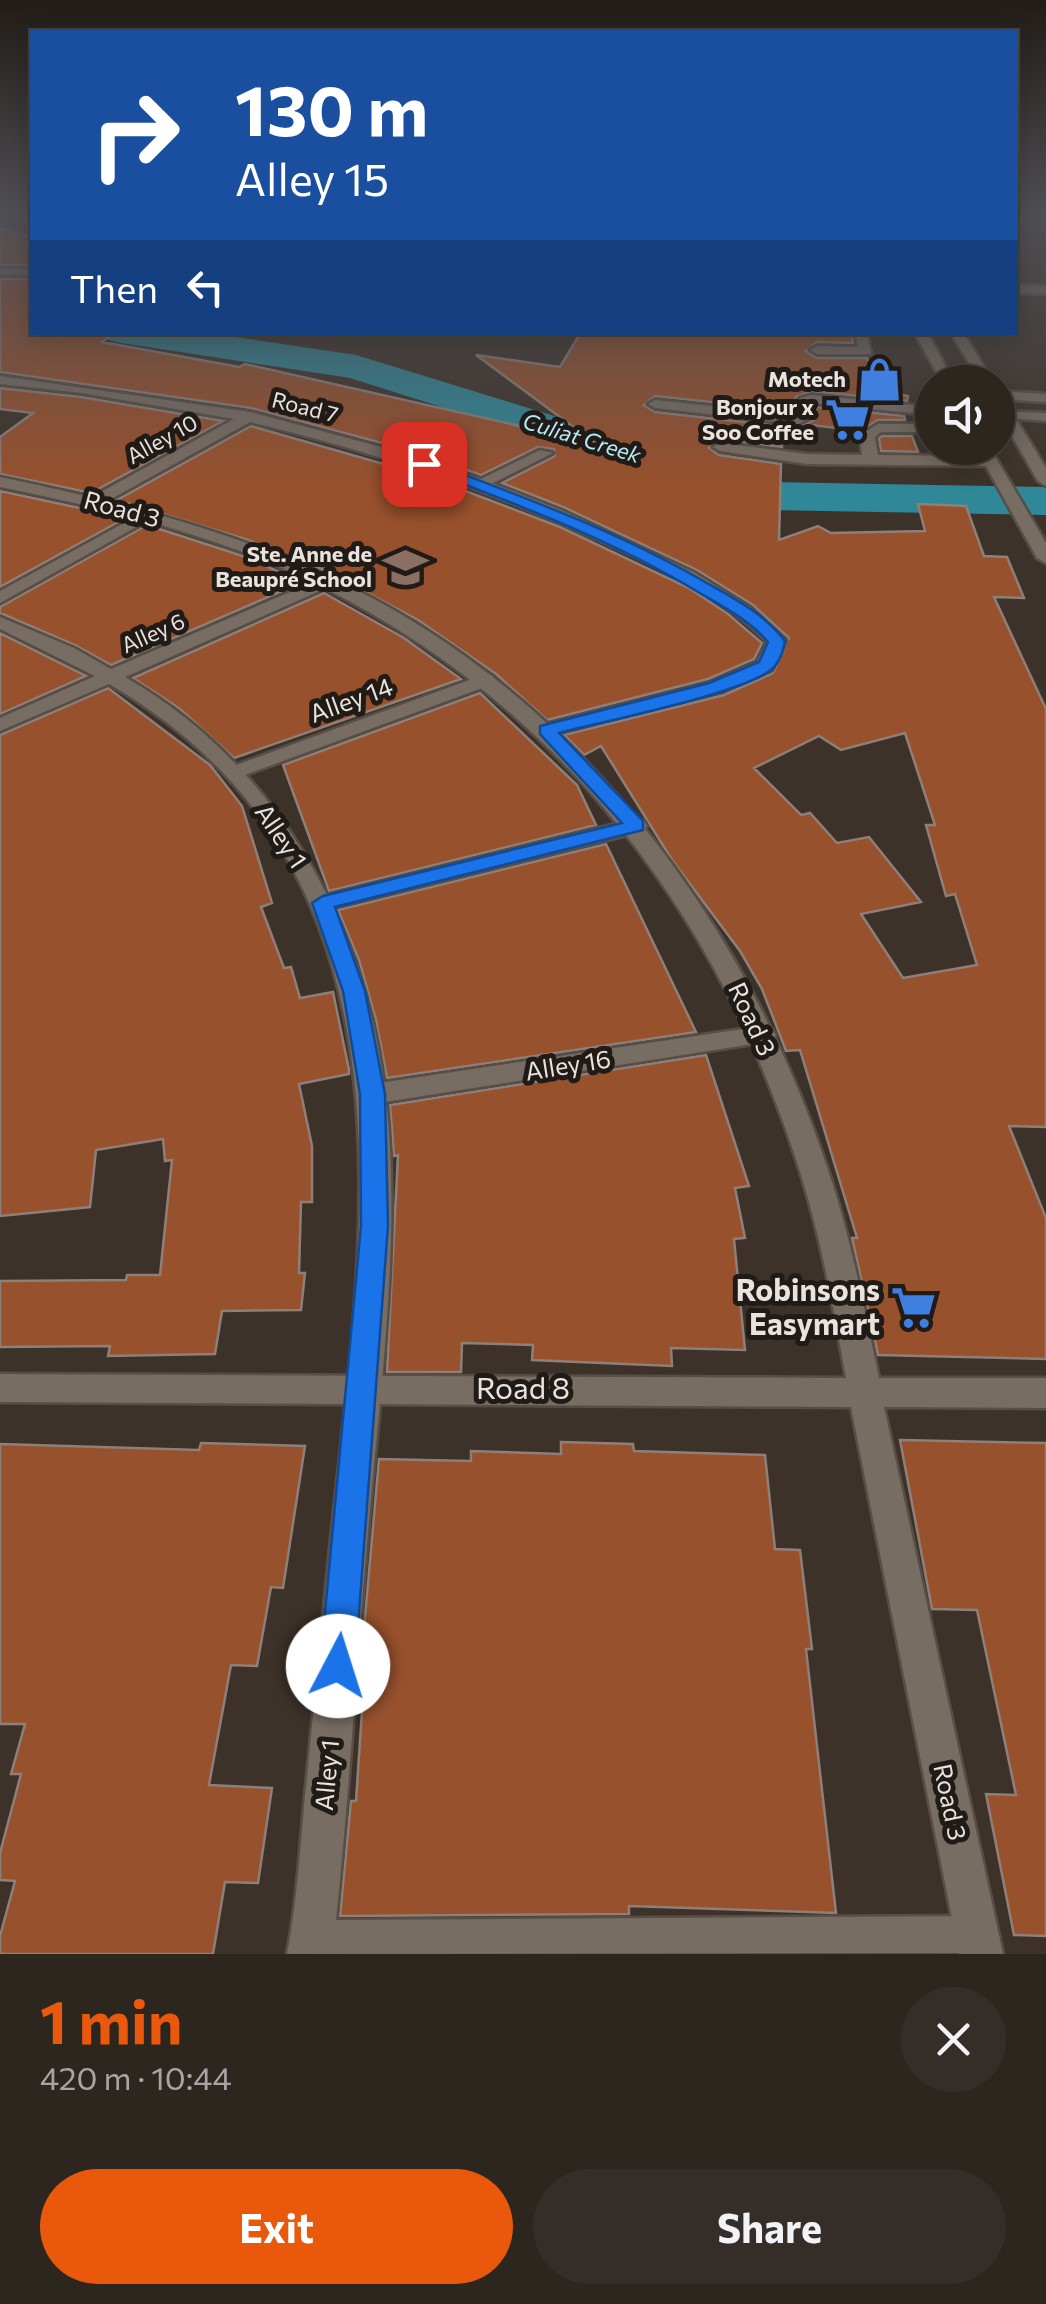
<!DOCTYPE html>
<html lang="en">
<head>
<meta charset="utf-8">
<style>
	:root { --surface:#2d261f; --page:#352e28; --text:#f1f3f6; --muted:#a7a5a4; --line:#48433d; --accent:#ea580c }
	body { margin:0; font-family:Commissioner,sans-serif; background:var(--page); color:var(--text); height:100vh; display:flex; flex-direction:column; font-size:38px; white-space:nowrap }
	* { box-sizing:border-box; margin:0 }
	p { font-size:32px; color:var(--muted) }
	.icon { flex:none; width:55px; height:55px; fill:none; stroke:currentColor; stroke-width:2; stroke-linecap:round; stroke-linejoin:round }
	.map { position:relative; height:1954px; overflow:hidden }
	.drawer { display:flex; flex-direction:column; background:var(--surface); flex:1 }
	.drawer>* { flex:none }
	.banner { position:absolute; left:30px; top:30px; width:988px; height:305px; border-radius:0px; box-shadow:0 5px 25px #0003,0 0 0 2px var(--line); background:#1a4fa0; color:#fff; overflow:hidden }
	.fabs { position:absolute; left:915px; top:365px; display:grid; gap:20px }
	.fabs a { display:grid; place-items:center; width:100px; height:100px; border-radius:50%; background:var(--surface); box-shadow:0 5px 25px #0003,0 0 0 2px var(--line); font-size:50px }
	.pin { position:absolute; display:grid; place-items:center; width:85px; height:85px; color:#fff; margin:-42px; border-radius:20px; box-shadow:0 5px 15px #0006 }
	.me { position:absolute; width:110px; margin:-55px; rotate:5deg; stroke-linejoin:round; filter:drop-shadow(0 0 8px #0008) }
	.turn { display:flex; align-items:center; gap:35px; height:210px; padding:0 40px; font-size:45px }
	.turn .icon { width:130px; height:130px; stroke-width:2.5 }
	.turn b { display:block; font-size:70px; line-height:85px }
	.then { display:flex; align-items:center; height:95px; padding:0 40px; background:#0003; gap:20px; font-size:38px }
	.round { display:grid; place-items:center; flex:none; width:105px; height:105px; border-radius:52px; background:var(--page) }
	.head { display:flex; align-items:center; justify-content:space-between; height:170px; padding:0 40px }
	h1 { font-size:60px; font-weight:700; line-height:75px; color:var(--accent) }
	.button { display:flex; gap:20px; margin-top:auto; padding:20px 40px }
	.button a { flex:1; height:115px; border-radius:60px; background:var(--accent); color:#fff; font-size:40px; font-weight:700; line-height:115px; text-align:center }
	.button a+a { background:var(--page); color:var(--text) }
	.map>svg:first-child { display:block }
</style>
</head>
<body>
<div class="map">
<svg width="1046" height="1954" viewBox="0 0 1046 1954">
	<rect width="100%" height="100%" fill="#3c3229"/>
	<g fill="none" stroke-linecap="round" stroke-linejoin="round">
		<path fill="#2f8798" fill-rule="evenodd" d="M 103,332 L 203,332 L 356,355 L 770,482 L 1046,487 L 1046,515 L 767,510 L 350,378 L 122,343 L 109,340 Z"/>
	</g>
	<path fill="#98512d" stroke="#8e7f78" stroke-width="2.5" fill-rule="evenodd" d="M 0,228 L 32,237 L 32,265 L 0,265 Z
		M 0,279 L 32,279 L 32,332 L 115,332 L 102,342 L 239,367 L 245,364 L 595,443 L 476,355 L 560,367 L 581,332 L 851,332 L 853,343 L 817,342 L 806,351 L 817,358 L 867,358 L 873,371 L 890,371 L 897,394 L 908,396 L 907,401 L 811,391 L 796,397 L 793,411 L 655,396 L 644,405 L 655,412 L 798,428 L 814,420 L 816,407 L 904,416 L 905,420 L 878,420 L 860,431 L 812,425 L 805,440 L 782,437 L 782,447 L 720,439 L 709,448 L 719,455 L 781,464 L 779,540 L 818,526 L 831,533 L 925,531 L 918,504 L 966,506 L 984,556 L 1007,557 L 1024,598 L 994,597 L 1046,709 L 1046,1127 L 1009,1126 L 1046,1218 L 1046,1359 L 878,1355 L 852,1238 L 857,1238 L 800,1050 L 786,1051 L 762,989 L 740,951 L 672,860 L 601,746 L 584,755 L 564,735 L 724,695 L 773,673 L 789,638 L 753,605 L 697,570 L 563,507 L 502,483 L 555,456 L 554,449 L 538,447 L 481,475 L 408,450 L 251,408 L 0,372 ZM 905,733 L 935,825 L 926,825 L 946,896 L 955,894 L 977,965 L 903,978 L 861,914 L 921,902 L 869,837 L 837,843 L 810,813 L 801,815 L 754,768 L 819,736 L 841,750 Z
		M 0,388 L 81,397 L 223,421 L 91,493 L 0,474 L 0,437 L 33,413 L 0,409 Z
		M 251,426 L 429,477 L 560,527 L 689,588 L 728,614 L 762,643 L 754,659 L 708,679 L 547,720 L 496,674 L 418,620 L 328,572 L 248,540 L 117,500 Z
		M 882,436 L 912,436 L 918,452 L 881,451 L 879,438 Z
		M 0,491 L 80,508 L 124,519 L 0,587 Z
		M 147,525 L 240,555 L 303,582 L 111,665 L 75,645 L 0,613 L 0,607 Z
		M 324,593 L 404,638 L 461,679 L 234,758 L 180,709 L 133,678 Z
		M 0,633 L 86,676 L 0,714 Z
		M 108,688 L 210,765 L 242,806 L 272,903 L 261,907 L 284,968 L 291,967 L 300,998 L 333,992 L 349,1070 L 349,1074 L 299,1084 L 312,1146 L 312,1202 L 301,1202 L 299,1273 L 305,1273 L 301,1310 L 222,1311 L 215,1354 L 108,1356 L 110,1346 L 0,1347 L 0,1281 L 126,1280 L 127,1275 L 160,1275 L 172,1160 L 165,1161 L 163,1139 L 96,1150 L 90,1207 L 0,1216 L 0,735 Z
		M 480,693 L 577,785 L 596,825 L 329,891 L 283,765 Z
		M 606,844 L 696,1032 L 387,1078 L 376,1020 L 359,960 L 338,910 Z
		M 706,1055 L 749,1186 L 735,1188 L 745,1238 L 734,1239 L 745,1350 L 671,1348 L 672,1366 L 532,1360 L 533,1345 L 462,1343 L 461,1372 L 387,1372 L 398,1155 L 394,1156 L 390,1105 Z
		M 900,1440 L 1046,1443 L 1046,1936 L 1014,1935 L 986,1794 L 1016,1795 L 977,1610 L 932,1609 Z
		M 561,1442 L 633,1444 L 634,1451 L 765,1455 L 775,1549 L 800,1550 L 812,1649 L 806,1649 L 836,1913 L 629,1906 L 629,1914 L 340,1916 L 351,1801 L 356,1801 L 366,1651 L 362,1651 L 379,1459 L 471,1461 L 471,1451 L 561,1454 Z
		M 201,1443 L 305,1446 L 283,1588 L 271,1587 L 257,1666 L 231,1665 L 209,1785 L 272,1788 L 258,1883 L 225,1882 L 213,1954 L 0,1954 L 0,1936 L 15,1881 L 0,1880 L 0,1853 L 21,1774 L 11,1774 L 25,1724 L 0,1724 L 0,1444 L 199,1450 Z"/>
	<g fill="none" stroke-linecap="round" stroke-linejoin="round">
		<defs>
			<path id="lane" d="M 855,332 L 867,332 L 871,354 L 817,354 L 810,350 L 817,346 L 858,347 Z
				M 998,391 L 1046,394 L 1046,402 L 998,399 Z
				M 811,395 L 932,407 L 932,415 L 812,403 L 812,417 L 798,424 L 655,408 L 648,404 L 655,400 L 796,415 L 800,398 Z
				M 1000,411 L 1046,413 L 1046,421 L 1005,418 L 1000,417 Z
				M 932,424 L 932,432 L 881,432 L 875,437 L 878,455 L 990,456 L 998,461 L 990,466 L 807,464 L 720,451 L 713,447 L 720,443 L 807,454 L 862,455 L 860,435 L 878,424 Z
				M 540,450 L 553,453 L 487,486 L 473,483 Z
				M 144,512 L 158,515 L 0,603 L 0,591 Z
				M 486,674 L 493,676 L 493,684 L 242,776 L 235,778 L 224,772 L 228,768 Z
				M 636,819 L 644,821 L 647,826 L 644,831 L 323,910 L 311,903 L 323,896 Z
				M 763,1026 L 772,1029 L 776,1035 L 772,1041 L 372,1104 L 362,1101 L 358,1094 L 362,1087 L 372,1084 Z"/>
			<path id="street" d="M 0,269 L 32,269 L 32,275 L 0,275 Z
				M 1015,285 L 1046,286 L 1046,294 L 1015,293 Z
				M 0,376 L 250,412 L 407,454 L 484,480 L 561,510 L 695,573 L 751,608 L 786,641 L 772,670 L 723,691 L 546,736 L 539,734 L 539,726 L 709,683 L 757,662 L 767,642 C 722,596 662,569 605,543 C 490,490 372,451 250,422 L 102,504 L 90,504 L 90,498 L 234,419 L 82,393 L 0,384 Z
				M 325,577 L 331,578 L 331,586 L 125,677 C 272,761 362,917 384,1083 C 403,1221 381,1382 369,1521 C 357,1654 350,1787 336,1920 L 978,1916 L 993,1923 L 1000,1938 L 993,1953 L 287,1954 C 297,1902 300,1849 305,1796 C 313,1713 322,1630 330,1548 C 362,1237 433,872 109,684 L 0,731 L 0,718 L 95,676 L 0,629 L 0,617 L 74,648 L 111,669 Z"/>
			<path id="secondary" d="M 914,332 L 927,332 L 954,382 L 942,382 Z
				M 950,332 L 963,332 L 993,382 L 981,382 Z
				M 998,397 L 1005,401 L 1046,468 L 1046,486 L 1038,481 L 998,412 Z
				M 976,448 L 990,448 L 1046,543 L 1046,563 L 1037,558 Z
				M 0,477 C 112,500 222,528 326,575 C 575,689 748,922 831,1179 C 852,1244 865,1311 879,1378 L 1046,1378 L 1046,1408 L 884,1407 L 1003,1954 L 959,1954 L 851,1407 L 0,1402 L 0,1374 L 846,1378 C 834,1311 822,1243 802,1178 C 722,919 563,706 318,585 C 218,535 108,509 0,487 Z"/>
		</defs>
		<use href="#lane" stroke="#574e46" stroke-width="5"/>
		<use href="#street" stroke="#574e46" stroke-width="5"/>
		<use href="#secondary" stroke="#574e46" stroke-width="5"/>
		<use href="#lane" fill="#786d63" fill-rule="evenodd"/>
		<use href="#street" fill="#786d63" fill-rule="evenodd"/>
		<use href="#secondary" fill="#786d63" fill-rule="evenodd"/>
	</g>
	<linearGradient id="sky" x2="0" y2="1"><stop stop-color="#211c17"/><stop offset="0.44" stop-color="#504f54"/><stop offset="1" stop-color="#504f54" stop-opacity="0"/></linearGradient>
	<rect width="1046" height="488" fill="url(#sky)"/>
	<path fill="#1a73e8" stroke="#114b97" stroke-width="2.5" d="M 419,461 L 428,461 C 523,497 617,531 705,582 C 735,599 763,613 785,641 C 784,650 779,663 772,669 C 745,693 601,722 559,733 L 643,821 L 643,830 L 335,907 L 365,991 L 385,1094 L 388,1226 L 355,1666 L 350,1678 L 338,1683 L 325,1678 L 320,1666 L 361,1226 L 360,1094 L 343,991 L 312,903 L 323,896 L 622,823 L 540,734 L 540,726 L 709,683 L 759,662 L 768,642 C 747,618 720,605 693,589 C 606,537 513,503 419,467 Z"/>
	<defs>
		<symbol id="shop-bare" viewBox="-9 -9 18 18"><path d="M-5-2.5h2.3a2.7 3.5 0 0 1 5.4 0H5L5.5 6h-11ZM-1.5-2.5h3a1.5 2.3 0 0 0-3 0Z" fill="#3f7fe0" stroke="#201b17" stroke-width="2.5" paint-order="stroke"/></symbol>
		<symbol id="supermarket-bare" viewBox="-9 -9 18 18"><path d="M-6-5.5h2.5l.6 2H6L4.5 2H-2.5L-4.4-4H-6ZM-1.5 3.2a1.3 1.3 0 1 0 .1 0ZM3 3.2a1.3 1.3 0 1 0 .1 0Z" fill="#3f7fe0" stroke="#201b17" stroke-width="2.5" paint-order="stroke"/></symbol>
		<symbol id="school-bare" viewBox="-9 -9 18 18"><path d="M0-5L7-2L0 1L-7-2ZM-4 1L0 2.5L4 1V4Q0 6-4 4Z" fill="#8d6e63" stroke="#201b17" stroke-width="2.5" paint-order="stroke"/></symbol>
	</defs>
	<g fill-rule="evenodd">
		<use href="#shop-bare" x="848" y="348" width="63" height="63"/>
		<use href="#supermarket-bare" x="816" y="388" width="63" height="63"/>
		<use href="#school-bare" x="374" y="536" width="63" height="63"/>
		<use href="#supermarket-bare" x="882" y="1276" width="63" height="63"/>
	</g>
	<g text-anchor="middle" stroke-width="10" stroke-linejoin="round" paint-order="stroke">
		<g font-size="22" font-weight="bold" fill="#eae3dd" stroke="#201b17" text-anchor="end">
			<text x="846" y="387">Motech</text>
			<text x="814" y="415">Bonjour x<tspan x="814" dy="25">Soo Coffee</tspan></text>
			<text x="372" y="562">Ste. Anne de<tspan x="372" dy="25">Beaupré School</tspan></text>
		</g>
		<g font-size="22" fill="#eae3dd" stroke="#201b17">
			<text transform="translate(305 407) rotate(14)" y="8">Road 7</text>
			<text transform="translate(162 439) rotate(-29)" y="8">Alley 10</text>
			<text transform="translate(153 633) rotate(-24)" y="8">Alley 6</text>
		</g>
		<g font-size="22" font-style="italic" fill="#b7eaf6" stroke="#201b17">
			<text transform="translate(582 438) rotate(17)" y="8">Culiat Creek</text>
		</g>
		<g font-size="25" fill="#eae3dd" stroke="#201b17">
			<text transform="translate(122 509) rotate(15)" y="9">Road 3</text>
			<text transform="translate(351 700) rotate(-20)" y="9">Alley 14</text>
			<text transform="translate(281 836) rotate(56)" y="9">Alley 1</text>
			<text transform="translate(752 1019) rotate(65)" y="9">Road 3</text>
			<text transform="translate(568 1065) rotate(-9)" y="9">Alley 16</text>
			<text transform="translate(327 1775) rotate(-85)" y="9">Alley 1</text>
			<text transform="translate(950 1802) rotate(78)" y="9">Road 3</text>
		</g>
		<g font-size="30" font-weight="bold" fill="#eae3dd" stroke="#201b17" text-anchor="end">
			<text x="880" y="1301">Robinsons<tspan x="880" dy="34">Easymart</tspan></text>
		</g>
		<g font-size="30" fill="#eae3dd" stroke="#201b17">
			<text x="523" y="1399">Road 8</text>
		</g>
	</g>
</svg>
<div class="fabs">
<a><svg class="icon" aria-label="sound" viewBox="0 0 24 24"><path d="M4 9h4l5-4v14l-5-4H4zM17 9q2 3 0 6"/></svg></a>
</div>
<div class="pin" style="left:424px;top:464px;background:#d93025"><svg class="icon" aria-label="arrive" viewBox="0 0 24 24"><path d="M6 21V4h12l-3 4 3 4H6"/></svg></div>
<svg class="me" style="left:338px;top:1666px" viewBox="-20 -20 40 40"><circle r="19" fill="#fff"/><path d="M0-13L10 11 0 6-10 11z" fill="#1a73e8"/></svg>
<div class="banner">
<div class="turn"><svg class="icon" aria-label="right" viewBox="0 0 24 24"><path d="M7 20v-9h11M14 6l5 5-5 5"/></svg><div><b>130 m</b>Alley 15</div></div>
<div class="then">Then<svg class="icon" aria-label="left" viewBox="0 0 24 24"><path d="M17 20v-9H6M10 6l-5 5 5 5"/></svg></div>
</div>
</div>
<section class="drawer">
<div class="head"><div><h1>1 min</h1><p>420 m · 10:44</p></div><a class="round"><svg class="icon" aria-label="close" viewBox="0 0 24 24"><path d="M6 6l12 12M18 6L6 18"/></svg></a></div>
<div class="button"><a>Exit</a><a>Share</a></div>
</section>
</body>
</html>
